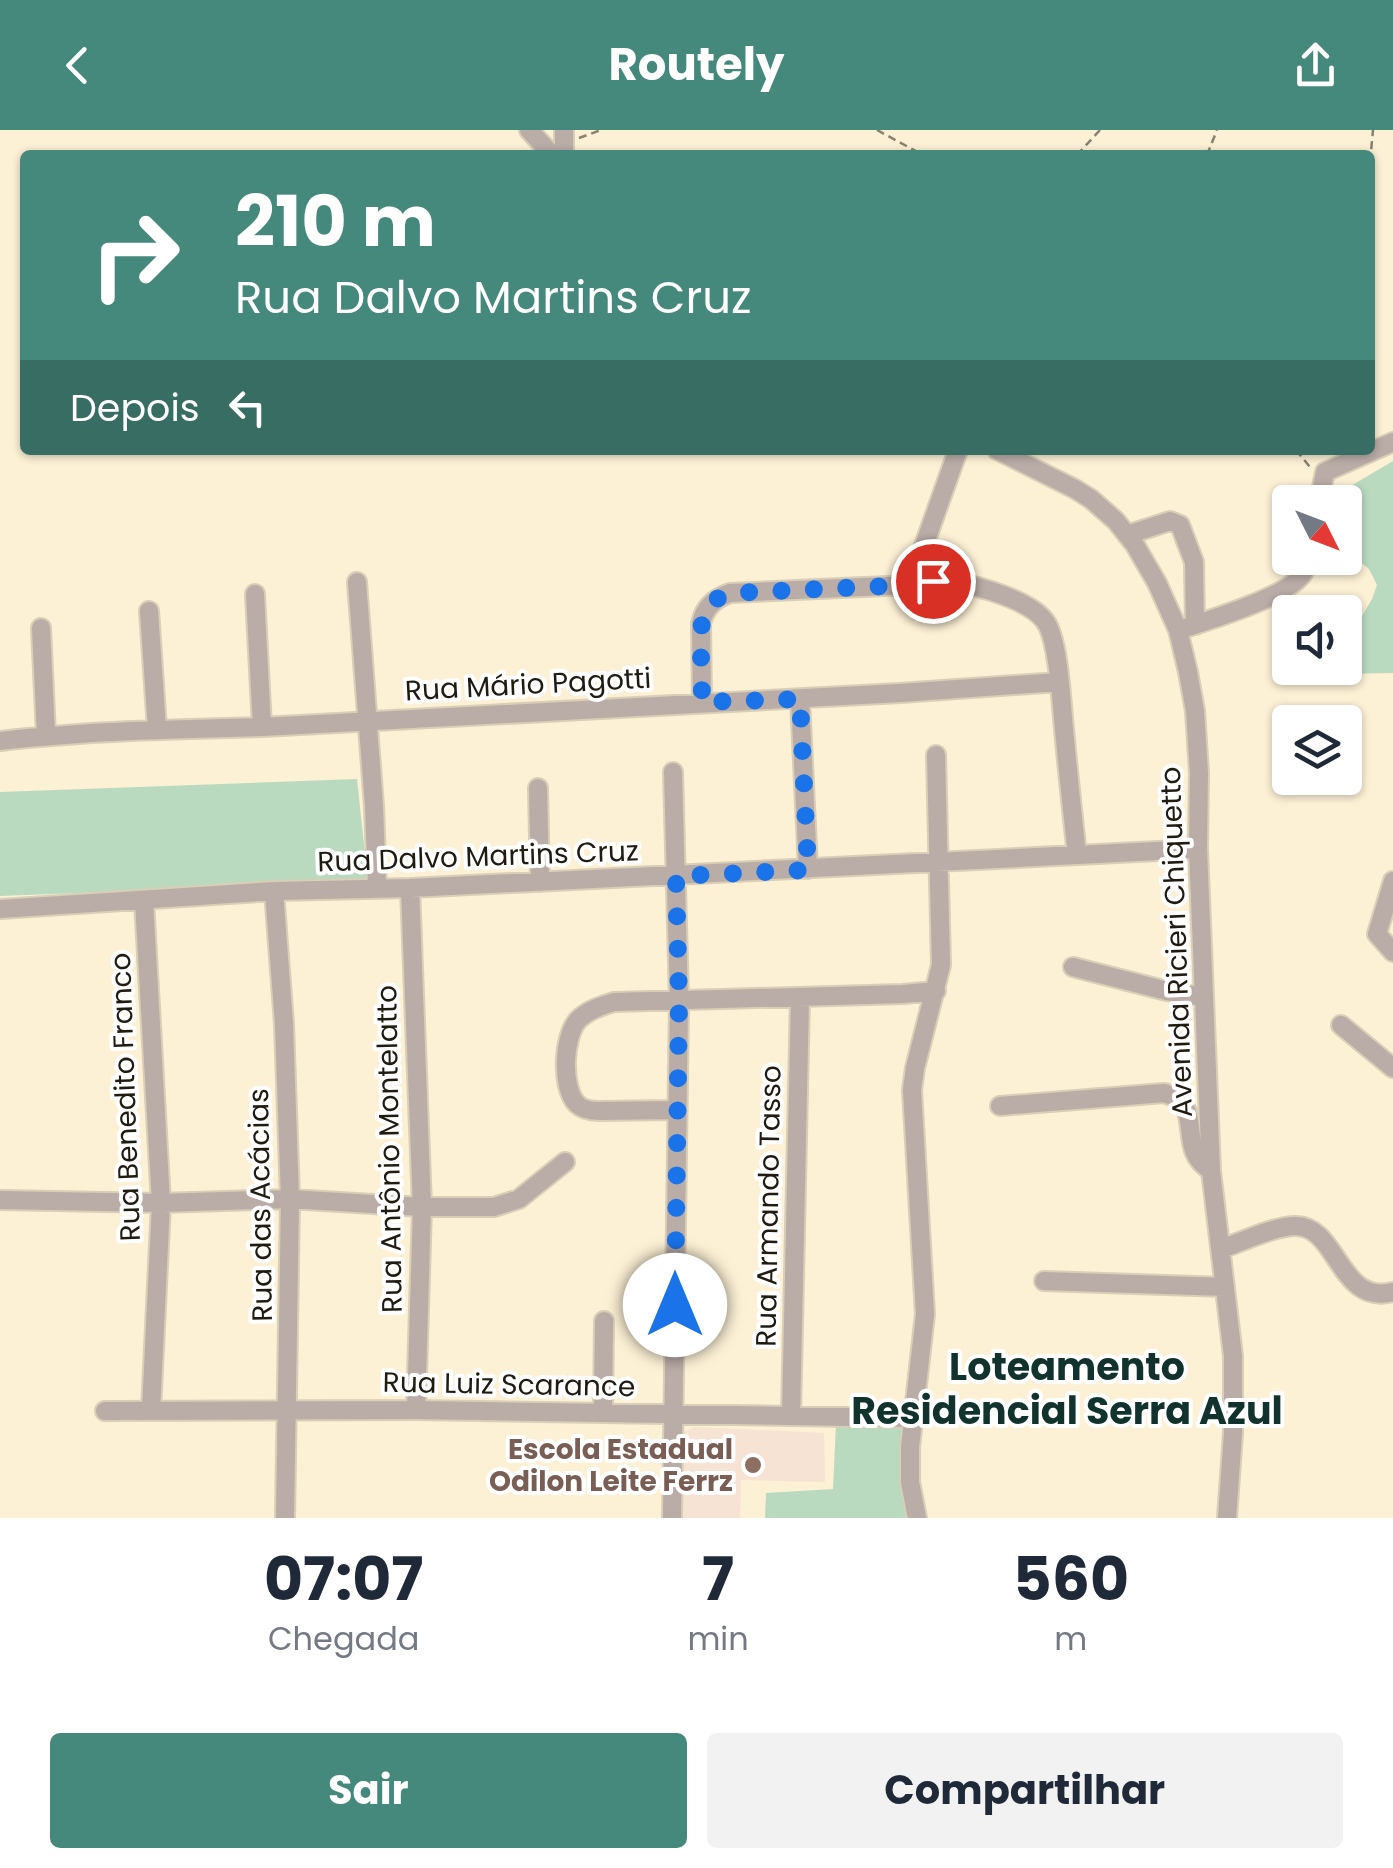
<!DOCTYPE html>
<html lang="pt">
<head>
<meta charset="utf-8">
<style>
	:root { --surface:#fff; --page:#f2f2f3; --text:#1f2937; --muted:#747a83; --accent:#45897c }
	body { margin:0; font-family:Poppins,sans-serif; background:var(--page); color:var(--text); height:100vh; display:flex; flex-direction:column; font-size:38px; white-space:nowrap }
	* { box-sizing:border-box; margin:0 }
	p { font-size:32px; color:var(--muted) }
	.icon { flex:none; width:55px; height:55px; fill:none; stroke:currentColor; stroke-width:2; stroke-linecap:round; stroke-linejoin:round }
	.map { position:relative; height:1388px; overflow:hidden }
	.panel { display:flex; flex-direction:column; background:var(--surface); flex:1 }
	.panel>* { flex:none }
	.guide { position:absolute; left:20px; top:20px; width:1355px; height:305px; border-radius:10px; box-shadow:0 2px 8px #0004; background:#45897c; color:#fff; overflow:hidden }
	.needle { width:65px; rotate:132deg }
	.controls { position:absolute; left:1272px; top:355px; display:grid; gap:20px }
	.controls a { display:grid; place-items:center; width:90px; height:90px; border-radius:10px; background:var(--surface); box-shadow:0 2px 8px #0004; font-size:50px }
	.pin { position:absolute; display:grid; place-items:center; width:85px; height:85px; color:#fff; margin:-42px; border:5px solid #fff; border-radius:50%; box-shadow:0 2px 10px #0007 }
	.me { position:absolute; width:110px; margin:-55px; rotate:0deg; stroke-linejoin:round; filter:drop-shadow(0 0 8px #0008) }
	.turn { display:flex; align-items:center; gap:35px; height:210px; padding:0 50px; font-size:45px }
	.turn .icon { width:130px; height:130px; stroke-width:2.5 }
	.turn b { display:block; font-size:70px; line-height:85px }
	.then { display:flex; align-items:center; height:95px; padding:0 50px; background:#0003; gap:20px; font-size:38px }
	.eta { display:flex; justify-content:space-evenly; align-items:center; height:170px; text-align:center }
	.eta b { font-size:60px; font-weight:700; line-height:70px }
	.action { display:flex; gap:20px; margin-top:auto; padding:20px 50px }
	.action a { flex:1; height:115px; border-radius:10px; background:var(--accent); color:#fff; font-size:40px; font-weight:700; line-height:115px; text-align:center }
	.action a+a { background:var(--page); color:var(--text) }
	header { display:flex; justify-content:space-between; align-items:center; height:130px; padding:0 50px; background:var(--accent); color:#fff; font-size:45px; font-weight:700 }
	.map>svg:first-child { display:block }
</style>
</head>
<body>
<header><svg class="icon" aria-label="back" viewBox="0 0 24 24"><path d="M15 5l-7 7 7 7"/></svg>Routely<svg class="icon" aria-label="share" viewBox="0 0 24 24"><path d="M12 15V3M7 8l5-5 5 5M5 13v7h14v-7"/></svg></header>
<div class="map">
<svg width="1393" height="1388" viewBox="0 0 1393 1388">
	<rect width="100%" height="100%" fill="#fcf0d5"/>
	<path fill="#f6e3d3" d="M 696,1297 L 824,1303 L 825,1352 L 741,1350 L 740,1388 L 681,1388 L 682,1302 Z"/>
	<path fill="#badac0" d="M 1393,331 L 1393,543 L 1340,544 L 1341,538 L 1345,538 L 1345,515 L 1372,469 L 1377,455 L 1369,439 L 1345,419 L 1345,372 L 1331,372 L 1332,367 Z
		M 357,649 L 368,752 L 0,766 L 0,662 Z
		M 836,1294 L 904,1296 L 910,1388 L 765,1388 L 766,1363 L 833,1359 Z"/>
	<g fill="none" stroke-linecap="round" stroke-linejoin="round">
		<defs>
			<path id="minor" d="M 529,0 L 552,25
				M 564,0 L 564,25
				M 997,320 L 1075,359 L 1091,369 L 1116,391 L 1135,415 L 1157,453 L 1178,500 L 1188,542 L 1195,581 L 1199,643 L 1198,719 L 1211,1041 L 1233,1226 L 1233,1303 L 1227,1388
				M 1319,372 L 1325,342 L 1393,312
				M 1127,405 L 1170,391 L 1180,395 L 1194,432 L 1195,495
				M 357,452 L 374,676 L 377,758
				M 910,455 L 958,320
				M 255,464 L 262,597
				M 149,481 L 157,599
				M 1188,497 C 1213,489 1291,465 1303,443 C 1304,441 1308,429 1308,428
				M 41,498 L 46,605
				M 800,569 L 808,739
				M 702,572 L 701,494 C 704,478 715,468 730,463 L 910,455 C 917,454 925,451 932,451 C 961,449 1028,468 1045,491 C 1058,508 1061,566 1063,588 C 1067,634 1072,680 1077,725
				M 0,611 C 87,601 174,599 262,597 L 900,563 L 1059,552
				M 538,658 L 540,752
				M 1393,751 L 1377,804 L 1393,822
				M 410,758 L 422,1077 L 416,1280
				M 274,761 L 284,894 L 290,1069 L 285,1388
				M 144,771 L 161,1073 L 151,1280
				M 0,779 L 274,761 L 410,758 L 1198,719
				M 1073,837 L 1167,861 L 1204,867
				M 1341,895 L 1393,938
				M 1000,976 L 1164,963 C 1198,972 1185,999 1195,1023 C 1198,1031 1205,1036 1211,1041
				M 677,980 L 599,981 C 591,981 583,980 577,974 C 561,958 563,907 578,890 C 588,880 601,876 614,872 L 903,864 L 936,861
				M 0,1070 L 161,1073 L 290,1069 L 422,1077 L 494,1077 L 519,1069 L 565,1032
				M 1221,1119 C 1242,1112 1274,1096 1296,1096 C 1338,1096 1339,1176 1393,1162
				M 1044,1151 L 1225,1157
				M 105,1281 L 416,1280 L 912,1288
				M 603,1282 L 604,1191
				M 791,1286 L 800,867
				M 672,1388 L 679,871 L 673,642
				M 917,1388 L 910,1352 L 910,1317 L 925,1184 L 912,960 L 915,938 L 941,835 L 936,625"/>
		</defs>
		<use href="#minor" stroke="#d9ceb6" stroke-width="22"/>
		<path stroke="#8a8270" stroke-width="2.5" stroke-dasharray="8 5" stroke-linecap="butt" d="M 877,0 L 923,25
			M 579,8 L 601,0
			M 1077,25 L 1100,0
			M 1207,25 L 1217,0
			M 1370,32 L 1373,0
			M 1296,320 L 1310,337"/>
		<use href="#minor" stroke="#baaca7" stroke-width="18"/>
	</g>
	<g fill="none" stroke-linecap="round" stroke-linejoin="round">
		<path stroke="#1a73e8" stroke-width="18" stroke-dasharray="0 32.4" d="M 675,1175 L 679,871 L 676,746 L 808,740 L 800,569 L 702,572 C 702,556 701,539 701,523 C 700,496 700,472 730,463 L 910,455 L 933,451"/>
	</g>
	<circle fill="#8d6e63" stroke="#fff" stroke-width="4" cx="753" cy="1335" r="10"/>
	<g text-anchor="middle" stroke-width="8" stroke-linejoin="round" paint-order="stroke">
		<g font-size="28" fill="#1f1b11" stroke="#fff">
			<text transform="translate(528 554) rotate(-3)" y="10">Rua Mário Pagotti</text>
			<text transform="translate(478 726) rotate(-2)" y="10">Rua Dalvo Martins Cruz</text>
			<text transform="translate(1176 812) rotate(-92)" y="10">Avenida Ricieri Chiquetto</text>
			<text transform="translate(125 967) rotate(-92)" y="10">Rua Benedito Franco</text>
			<text transform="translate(389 1019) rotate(-91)" y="10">Rua Antônio Montelatto</text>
			<text transform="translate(260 1075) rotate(-91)" y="10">Rua das Acácias</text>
			<text transform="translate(768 1076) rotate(-89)" y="10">Rua Armando Tasso</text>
			<text transform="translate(509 1254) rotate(1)" y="10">Rua Luiz Scarance</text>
		</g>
		<g font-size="28" font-weight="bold" fill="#785e54" stroke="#fff" text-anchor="end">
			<text x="733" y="1329">Escola Estadual<tspan x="733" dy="32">Odilon Leite Ferrz</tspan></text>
		</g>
		<g font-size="38" font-weight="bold" fill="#12332d" stroke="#fff">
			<text x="1067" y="1250">Loteamento<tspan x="1067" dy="44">Residencial Serra Azul</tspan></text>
		</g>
	</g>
</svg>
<div class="controls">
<a><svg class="needle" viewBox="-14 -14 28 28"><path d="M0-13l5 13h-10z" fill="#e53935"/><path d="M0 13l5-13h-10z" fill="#747a83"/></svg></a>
<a><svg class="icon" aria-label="sound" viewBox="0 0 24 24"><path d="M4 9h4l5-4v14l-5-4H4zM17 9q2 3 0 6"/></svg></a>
<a><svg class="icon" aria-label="layers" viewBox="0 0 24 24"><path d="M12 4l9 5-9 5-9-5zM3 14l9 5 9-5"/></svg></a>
</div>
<div class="pin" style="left:933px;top:451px;background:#d93025"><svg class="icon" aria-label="arrive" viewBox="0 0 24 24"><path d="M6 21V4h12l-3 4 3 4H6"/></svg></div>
<svg class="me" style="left:675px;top:1175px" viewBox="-20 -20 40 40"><circle r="19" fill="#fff"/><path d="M0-13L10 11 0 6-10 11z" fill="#1a73e8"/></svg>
<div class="guide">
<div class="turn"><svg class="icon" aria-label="right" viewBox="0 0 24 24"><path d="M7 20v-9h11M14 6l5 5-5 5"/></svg><div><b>210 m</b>Rua Dalvo Martins Cruz</div></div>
<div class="then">Depois<svg class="icon" aria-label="left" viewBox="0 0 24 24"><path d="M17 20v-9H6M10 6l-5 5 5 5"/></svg></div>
</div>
</div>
<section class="panel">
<div class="eta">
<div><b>07:07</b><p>Chegada</p></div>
<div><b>7</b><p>min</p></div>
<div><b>560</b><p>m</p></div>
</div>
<div class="action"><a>Sair</a><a>Compartilhar</a></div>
</section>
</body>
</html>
